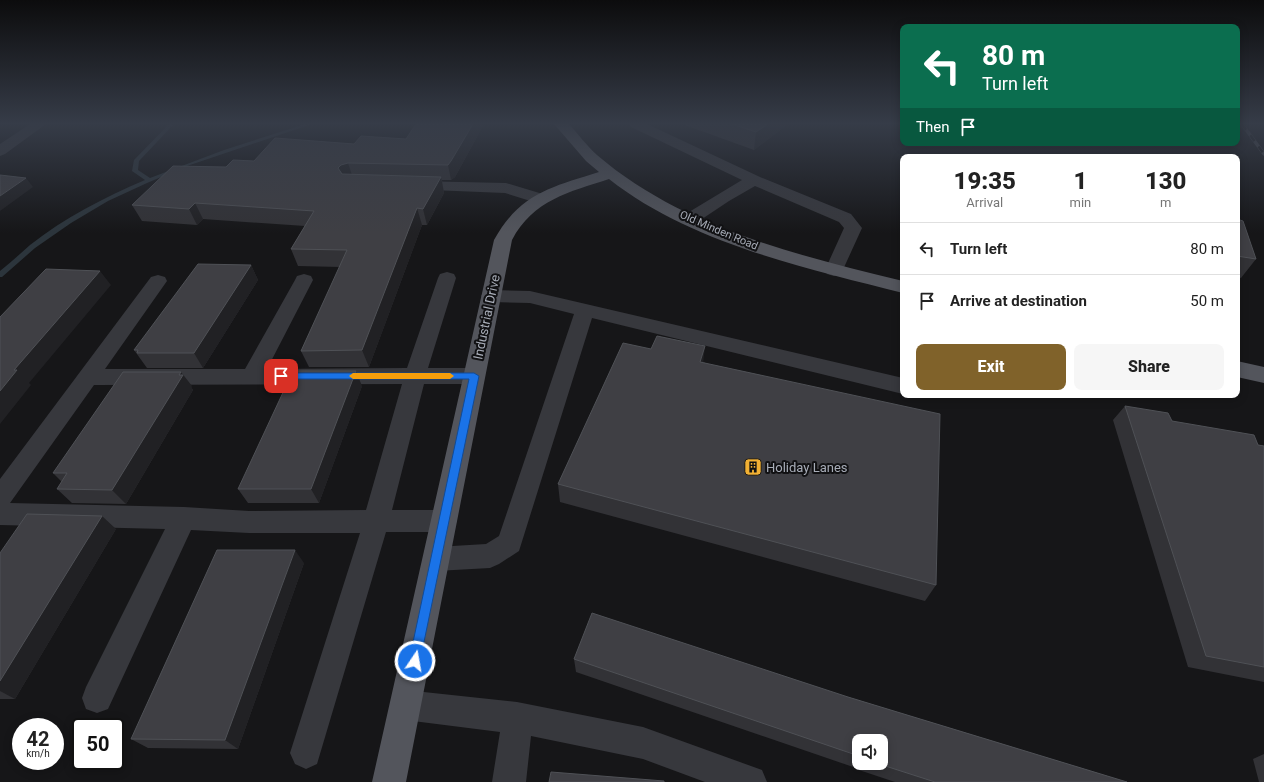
<!DOCTYPE html>
<html lang="en">
<head>
<meta charset="utf-8">
<style>
	:root { --surface:#fff; --page:#f6f6f6; --text:#222; --muted:#767676; --line:#e0e0e0; --accent:#80622a }
	body { margin:0; font-family:Roboto,sans-serif; background:var(--page); color:var(--text); height:100vh; display:flex; flex-direction:column; font-size:15px; white-space:nowrap }
	* { box-sizing:border-box; margin:0 }
	p { font-size:13px; color:var(--muted) }
	.icon { flex:none; width:22px; height:22px; fill:none; stroke:currentColor; stroke-width:2; stroke-linecap:round; stroke-linejoin:round }
	.map { position:relative; flex:1; overflow:hidden }
	.details { position:absolute; left:900px; top:154px; width:340px; height:244px; display:flex; flex-direction:column; background:var(--surface); border-radius:8px; box-shadow:0 2px 10px #0003 }
	.details>* { flex:none }
	.hud { position:absolute; left:900px; top:24px; width:340px; height:122px; border-radius:8px; box-shadow:0 2px 10px #0003; background:#0b6e4f; color:#fff; overflow:hidden }
	.tools { position:absolute; left:852px; top:734px; display:grid; gap:8px }
	.tools a { display:grid; place-items:center; width:36px; height:36px; border-radius:8px; background:var(--surface); box-shadow:0 2px 10px #0003; font-size:20px }
	.speed { position:absolute; left:12px; top:718px; display:flex; gap:8px; font-size:20px; font-weight:700; text-align:center }
	.speed>* { display:grid; place-content:center; width:52px; height:52px; border-radius:50%; background:var(--surface); box-shadow:0 2px 10px #0003; line-height:1 }
	.speed small { font-size:10px; font-weight:400 }
	.speed .limit { border:2px solid #111; border-radius:6px; background:#fff; color:#111 }
	.pin { position:absolute; display:grid; place-items:center; width:34px; height:34px; color:#fff; margin:-17px; border-radius:8px; box-shadow:0 2px 6px #0006 }
	.me { position:absolute; width:44px; margin:-22px; rotate:12deg; stroke-linejoin:round; filter:drop-shadow(0 0 3px #0008) }
	.turn { display:flex; align-items:center; gap:14px; height:84px; padding:0 16px; font-size:18px }
	.turn .icon { width:52px; height:52px; stroke-width:2.5 }
	.turn b { display:block; font-size:28px; line-height:34px }
	.then { display:flex; align-items:center; height:38px; padding:0 16px; background:#0003; gap:8px; font-size:15px }
	.eta { display:flex; justify-content:space-evenly; align-items:center; height:68px; text-align:center }
	.eta b { font-size:24px; font-weight:800; line-height:28px }
	.primary-button { display:flex; gap:8px; margin-top:auto; padding:8px 16px }
	.primary-button a { flex:1; height:46px; border-radius:8px; background:var(--accent); color:#fff; font-size:16px; font-weight:800; line-height:46px; text-align:center }
	.primary-button a+a { background:var(--page); color:var(--text) }
	ul { padding:0; list-style:none }
	li { display:flex; align-items:center; gap:12px; height:52px; padding:0 16px; border-top:1px solid var(--line) }
	li div { flex:1 }
	li b { display:block; font-size:15px }
	li em { font-style:normal }
	.map>svg:first-child { display:block }
</style>
</head>
<body>
<div class="map">
<svg width="1264" height="782" viewBox="0 0 1264 782">
	<rect width="100%" height="100%" fill="#161618"/>
	<g fill="none" stroke-linecap="round" stroke-linejoin="round">
		<path fill="#2c353c" fill-rule="evenodd" d="M 169,124 L 174,124 L 139,161 L 138,170 L 150,178 L 224,150 L 305,124 L 312,124 L 187,166 L 147,183 L 108,201 L 71,223 L 35,248 L 2,277 L 0,277 L 0,271 C 10,263 20,254 30,245 C 64,218 105,197 145,180 L 132,171 L 134,160 Z"/>
		<path fill="#37383d" fill-rule="evenodd" d="M 30,124 L 46,124 L 5,154 L 0,156 L 0,144 Z
			M 629,124 L 647,124 L 760,177 L 851,214 L 862,228 L 841,274 L 834,276 L 827,274 L 825,270 L 844,228 L 839,222 L 755,186 L 729,201 L 696,223 L 690,224 L 684,223 L 681,219 L 684,215 L 742,180 L 631,127 Z
			M 413,181 L 506,183 L 546,195 L 548,199 L 546,203 L 540,204 L 505,193 L 407,189 L 405,186 L 407,183 Z
			M 447,272 L 454,274 L 456,278 L 428,368 L 474,368 L 482,370 L 485,376 L 482,382 L 474,384 L 424,384 L 392,510 L 444,510 L 453,513 L 457,521 L 453,529 L 444,532 L 386,532 L 317,764 L 306,769 L 295,764 L 290,753 L 360,533 L 249,533 L 191,530 L 108,709 L 97,713 L 86,709 L 82,698 L 86,687 L 165,529 L 0,525 L 0,479 L 151,277 L 158,275 L 165,277 L 167,281 L 105,369 L 245,369 L 295,280 L 297,276 L 304,274 L 311,276 L 313,280 L 267,369 L 407,368 L 438,278 L 440,274 ZM 402,384 L 366,510 L 249,511 L 184,507 L 10,503 L 94,385 Z
			M 491,290 L 530,291 L 903,378 L 903,394 L 592,318 L 519,551 L 499,564 L 490,568 L 436,571 L 427,568 L 423,559 L 427,550 L 436,547 L 486,544 L 499,536 L 574,314 L 530,303 L 491,302 L 484,300 L 481,296 L 484,292 Z
			M 405,690 L 517,702 L 643,727 L 762,770 L 767,782 L 705,782 L 643,759 L 531,736 L 526,782 L 492,782 L 500,732 L 405,720 L 394,716 L 390,705 L 394,694 Z"/>
		<path fill="#53555c" fill-rule="evenodd" d="M 554,124 L 569,124 C 578,134 587,146 597,155 C 682,228 797,255 903,281 L 903,293 C 805,268 690,243 609,179 C 569,192 533,200 512,240 L 406,782 L 372,782 L 494,240 C 520,193 552,187 599,172 L 586,161 Z
			M 1237,361 L 1264,367 L 1264,383 L 1237,377 Z"/>
		<defs>
			<path id="rail" d="M 1242,124 L 1264,154"/>
		</defs>
		<use href="#rail" stroke="#4a4c52" stroke-width="3.5"/>
		<use href="#rail" stroke="#111113" stroke-width="2.5" stroke-dasharray="7" stroke-linecap="butt"/>
	</g>
	<path fill="#323236" fill-rule="evenodd" d="M 416,124 L 484,124 L 455,177 L 451,180 L 442,180 L 444,193 L 427,225 L 422,225 L 369,367 L 309,367 L 301,351 L 340,267 L 298,266 L 291,249 L 305,226 L 203,219 L 197,225 L 142,221 L 132,205 L 226,167 L 254,161 L 354,144 L 406,139 Z
		M 682,124 L 788,124 L 754,150 Z
		M 1237,219 L 1256,259 L 1241,278 L 1237,277 Z
		M 251,265 L 258,280 L 203,368 L 147,368 L 134,350 Z
		M 704,362 L 936,585 L 925,601 L 560,502 L 558,484 Z
		M 192,386 L 191,387 L 193,390 L 126,504 L 72,503 L 57,489 L 62,482 L 53,473 Z
		M 362,386 L 319,503 L 248,503 L 238,489 Z
		M 1125,406 L 1172,421 L 1258,445 L 1264,446 L 1264,682 L 1188,667 L 1113,420 Z
		M 116,529 L 15,699 L 0,699 L 0,553 Z
		M 304,563 L 238,749 L 148,748 L 131,739 Z
		M 574,659 L 848,697 L 1127,782 L 895,782 L 859,770 L 859,769 L 576,672 ZM 859,741 L 881,763 L 859,763 Z
		M 1264,754 L 1264,782 L 1259,782 L 1253,759 Z"/>
	<path fill="#212124" d="M 473,124 L 484,124 L 455,177 L 451,180 L 448,165 Z
		M 768,124 L 788,124 L 754,150 L 756,132 Z
		M 348,163 L 353,178 L 347,181 L 338,168 L 341,165 Z
		M 441,177 L 444,193 L 427,225 L 423,209 Z
		M 26,178 L 33,187 L 0,211 L 0,196 Z
		M 195,203 L 203,219 L 197,225 L 189,209 Z
		M 417,208 L 422,225 L 369,367 L 362,350 Z
		M 251,265 L 258,280 L 203,368 L 194,353 Z
		M 100,271 L 111,285 L 29,383 L 31,385 L 0,424 L 0,391 L 14,370 Z
		M 705,346 L 703,365 L 700,362 Z
		M 356,371 L 362,386 L 319,503 L 311,489 Z
		M 181,372 L 192,386 L 191,387 L 193,390 L 126,504 L 112,490 Z
		M 102,516 L 116,529 L 15,699 L 0,691 L 0,681 Z
		M 295,550 L 304,563 L 238,749 L 225,740 Z"/>
	<path fill="#3f3f44" stroke="#4f5156" d="M 416,124 L 473,124 L 451,161 L 448,165 L 348,163 L 341,165 L 338,168 L 342,174 L 441,177 L 423,209 L 417,208 L 362,350 L 301,351 L 347,250 L 291,249 L 314,211 L 195,203 L 189,209 L 132,205 L 173,166 L 226,167 L 233,160 L 254,161 L 275,138 L 354,144 L 361,136 L 406,139 Z
		M 732,124 L 768,124 L 756,132 Z
		M 0,175 L 26,178 L 0,196 Z
		M 1237,219 L 1243,221 L 1256,259 L 1237,256 Z
		M 198,264 L 251,265 L 194,353 L 137,353 L 138,350 L 134,350 Z
		M 46,269 L 100,271 L 14,370 L 17,370 L 0,391 L 0,317 Z
		M 657,336 L 705,346 L 700,362 L 940,414 L 936,585 L 558,484 L 623,343 L 651,349 Z
		M 293,371 L 356,371 L 311,489 L 238,489 Z
		M 123,372 L 181,372 L 179,375 L 183,375 L 112,490 L 57,489 L 67,473 L 53,473 Z
		M 1125,406 L 1168,413 L 1172,421 L 1254,435 L 1258,445 L 1264,446 L 1264,667 L 1206,656 Z
		M 27,514 L 102,516 L 0,681 L 0,553 Z
		M 217,550 L 295,550 L 225,740 L 131,739 Z
		M 592,613 L 848,697 L 1127,782 L 935,782 L 876,763 L 881,763 L 881,741 L 859,741 L 859,756 L 574,659 Z
		M 551,772 L 664,781 L 664,782 L 549,782 Z"/>
	<linearGradient id="sky" x2="0" y2="1"><stop stop-color="#0c0c0d"/><stop offset="0.53" stop-color="#363c48"/><stop offset="1" stop-color="#363c48" stop-opacity="0"/></linearGradient>
	<rect width="1264" height="233" fill="url(#sky)"/>
	<path fill="#1a73e8" stroke="#114b97" d="M 281,373 L 474,373 L 479,376 L 419,666 L 415,667 L 410,666 L 409,661 L 469,379 L 281,379 L 277,376 Z"/>
	<path fill="#f59e0b" d="M 353,373 L 450,373 L 454,376 L 450,379 L 353,379 L 349,376 Z"/>
	<defs>
		<symbol id="building-square" viewBox="-11 -11 22 22"><rect x="-9" y="-9" width="18" height="18" rx="4" fill="#f2b134" stroke="#111113"/><path d="M-4-6H4V6H1V3H-1V6H-4ZM-2.5-4.3h1.7v1.8h-1.7ZM.8-4.3h1.7v1.8H.8ZM-2.5-1h1.7V.8h-1.7ZM.8-1h1.7V.8H.8Z" fill="#111"/></symbol>
	</defs>
	<g fill-rule="evenodd">
		<use href="#building-square" x="743" y="457" width="20" height="20"/>
	</g>
	<g text-anchor="middle" stroke-width="4" stroke-linejoin="round" paint-order="stroke">
		<g font-size="11" fill="#a8adb8" stroke="#111113">
			<text transform="translate(719 230) rotate(23)" y="4">Old Minden Road</text>
		</g>
		<g font-size="13" fill="#a8adb8" stroke="#111113">
			<text transform="translate(486 317) rotate(-78)" y="5">Industrial Drive</text>
		</g>
		<g font-size="13" fill="#a8adb8" stroke="#111113" text-anchor="start">
			<text x="766" y="472">Holiday Lanes</text>
		</g>
	</g>
</svg>
<div class="tools">
<a><svg class="icon" aria-label="sound" viewBox="0 0 24 24"><path d="M4 9h4l5-4v14l-5-4H4zM17 9q2 3 0 6"/></svg></a>
</div>
<div class="speed"><div>42<small>km/h</small></div><div class="limit">50</div></div>
<div class="pin" style="left:281px;top:376px;background:#d93025"><svg class="icon" aria-label="arrive" viewBox="0 0 24 24"><path d="M6 21V4h12l-3 4 3 4H6"/></svg></div>
<svg class="me" style="left:415px;top:661px" viewBox="-20 -20 40 40"><circle r="17" fill="#1a73e8" stroke="#fff" stroke-width="3"/><path d="M0-11L8 9 0 5-8 9z" fill="#fff"/></svg>
<div class="hud">
<div class="turn"><svg class="icon" aria-label="left" viewBox="0 0 24 24"><path d="M17 20v-9H6M10 6l-5 5 5 5"/></svg><div><b>80 m</b>Turn left</div></div>
<div class="then">Then<svg class="icon" aria-label="arrive" viewBox="0 0 24 24"><path d="M6 21V4h12l-3 4 3 4H6"/></svg></div>
</div>
<section class="details">
<div class="eta">
<div><b>19:35</b><p>Arrival</p></div>
<div><b>1</b><p>min</p></div>
<div><b>130</b><p>m</p></div>
</div>
<ul>
<li><svg class="icon" aria-label="left" viewBox="0 0 24 24"><path d="M17 20v-9H6M10 6l-5 5 5 5"/></svg><div><b>Turn left</b></div><em>80 m</em></li>
<li><svg class="icon" aria-label="arrive" viewBox="0 0 24 24"><path d="M6 21V4h12l-3 4 3 4H6"/></svg><div><b>Arrive at destination</b></div><em>50 m</em></li>
</ul>
<div class="primary-button"><a>Exit</a><a>Share</a></div>
</section>
</div>
</body>
</html>
